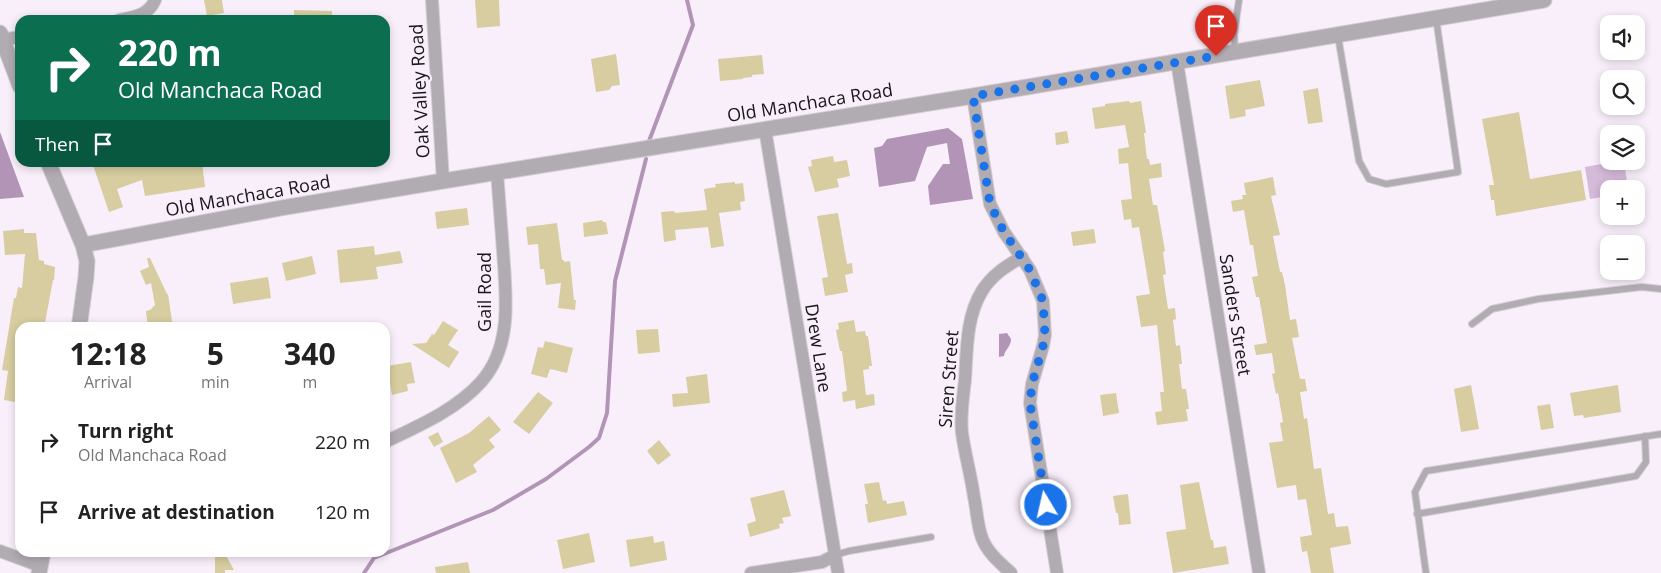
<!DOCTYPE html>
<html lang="en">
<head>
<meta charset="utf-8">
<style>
	:root { --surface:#fff; --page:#f6f6f6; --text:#222; --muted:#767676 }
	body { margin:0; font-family:"Open Sans",sans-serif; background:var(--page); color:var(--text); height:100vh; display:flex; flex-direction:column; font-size:19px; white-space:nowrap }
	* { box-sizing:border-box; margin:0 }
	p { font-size:16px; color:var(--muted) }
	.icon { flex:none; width:28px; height:28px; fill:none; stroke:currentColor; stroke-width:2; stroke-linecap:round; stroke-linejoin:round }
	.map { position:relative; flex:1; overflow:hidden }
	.panel { position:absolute; left:15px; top:322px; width:375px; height:235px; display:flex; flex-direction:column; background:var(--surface); border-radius:15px; box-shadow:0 2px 8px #0003 }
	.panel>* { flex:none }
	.top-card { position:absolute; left:15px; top:15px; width:375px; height:152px; border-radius:15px; box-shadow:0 2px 8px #0003; background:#0b6e4f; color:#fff; overflow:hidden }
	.tools { position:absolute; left:1600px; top:15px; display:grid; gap:10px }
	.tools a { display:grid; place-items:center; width:45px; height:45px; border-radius:10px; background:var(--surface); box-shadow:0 2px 8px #0003; font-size:25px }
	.pin { position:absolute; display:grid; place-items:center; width:42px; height:42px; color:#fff; margin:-51px -21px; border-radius:50% 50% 50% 0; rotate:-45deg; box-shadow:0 0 5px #0007 }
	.pin .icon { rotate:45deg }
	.me { position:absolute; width:55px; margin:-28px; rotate:351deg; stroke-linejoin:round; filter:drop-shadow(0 0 4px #0008) }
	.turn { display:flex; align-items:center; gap:18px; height:105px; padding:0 20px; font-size:22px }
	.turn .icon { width:65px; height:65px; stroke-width:2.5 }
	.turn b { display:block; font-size:35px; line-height:42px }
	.then { display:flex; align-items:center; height:48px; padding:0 20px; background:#0003; gap:10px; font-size:19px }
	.eta { display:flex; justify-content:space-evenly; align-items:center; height:85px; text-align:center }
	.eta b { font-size:30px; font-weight:700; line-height:35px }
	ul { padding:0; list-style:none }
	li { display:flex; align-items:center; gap:15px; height:70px; padding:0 20px }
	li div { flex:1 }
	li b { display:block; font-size:19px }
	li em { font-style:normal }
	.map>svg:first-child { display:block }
</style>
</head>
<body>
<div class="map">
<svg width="1661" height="573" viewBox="0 0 1661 573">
	<rect width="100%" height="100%" fill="#f9effb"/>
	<path fill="#d5bad9" d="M 1618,161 L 1624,161 L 1628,189 L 1609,189 L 1609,196 L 1590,199 L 1585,167 Z"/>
	<path fill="#b294b7" d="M 948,128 L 962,139 L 973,199 L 930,205 L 928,186 L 943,164 L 950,164 L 947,143 L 927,147 L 915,181 L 879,187 L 874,148 L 882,146 L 887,139 Z
		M 0,132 L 24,197 L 0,199 Z
		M 1007,333 L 1011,339 C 1011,347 1005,349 1004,356 L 999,357 L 999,334 Z"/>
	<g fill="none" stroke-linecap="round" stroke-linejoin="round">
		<path stroke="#b294b7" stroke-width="4" d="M 649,141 L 693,25 L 687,0
			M 364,573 L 374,558 L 493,510 L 546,479 L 589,447 L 599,438 L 607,413 L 615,281 L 646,159"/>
	</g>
	<path fill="#d7cda0" d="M 204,0 L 222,0 L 224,13 L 207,16 Z
		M 475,0 L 499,0 L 500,26 L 477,28 Z
		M 294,10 L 332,11 L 332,20 L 294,20 Z
		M 616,54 L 620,85 L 612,86 L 609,90 L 596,92 L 591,59 Z
		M 762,55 L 764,74 L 752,75 L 752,77 L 743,78 L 743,79 L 720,81 L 718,59 Z
		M 1260,80 L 1265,106 L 1245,110 L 1246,116 L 1230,119 L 1225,86 Z
		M 1318,88 L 1323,122 L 1308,124 L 1303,91 Z
		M 1129,101 L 1130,103 L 1141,101 L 1146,133 L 1144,133 L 1147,159 L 1149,159 L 1150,165 L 1161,163 L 1162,177 L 1149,179 L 1153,205 L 1157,205 L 1165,251 L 1163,252 L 1166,274 L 1163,275 L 1168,309 L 1175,308 L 1176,319 L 1173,320 L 1176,346 L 1180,345 L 1182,364 L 1179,364 L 1182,389 L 1186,389 L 1189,409 L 1186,409 L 1188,421 L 1157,425 L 1155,412 L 1162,411 L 1160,392 L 1164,392 L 1157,325 L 1141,327 L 1136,296 L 1150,294 L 1139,227 L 1132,228 L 1131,219 L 1124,220 L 1121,200 L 1132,199 L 1128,163 L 1119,164 L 1118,149 L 1129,147 L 1125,125 L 1095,129 L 1092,108 L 1105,106 L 1105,104 Z
		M 1519,112 L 1530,179 L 1581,170 L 1586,200 L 1496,216 L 1494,200 L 1491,200 L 1489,185 L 1494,185 L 1482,119 Z
		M 1067,131 L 1069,143 L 1056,145 L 1055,133 Z
		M 833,156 L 834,162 L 847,160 L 850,176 L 837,179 L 839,187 L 815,192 L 808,167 L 812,166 L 811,160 Z
		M 92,162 L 202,162 L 205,187 L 145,196 L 142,180 L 117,189 L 123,207 L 109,212 Z
		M 1273,177 L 1276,195 L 1271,196 L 1280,235 L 1273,236 L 1280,272 L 1282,272 L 1285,285 L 1290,320 L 1296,319 L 1299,337 L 1292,338 L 1300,379 L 1305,379 L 1307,391 L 1300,392 L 1304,419 L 1307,418 L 1314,469 L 1321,468 L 1328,514 L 1334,513 L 1336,527 L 1348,526 L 1351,544 L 1330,548 L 1334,573 L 1311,573 L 1307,551 L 1302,552 L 1300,537 L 1312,535 L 1306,499 L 1298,500 L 1296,485 L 1277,488 L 1269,443 L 1283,441 L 1280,423 L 1283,422 L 1278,393 L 1276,394 L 1272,374 L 1275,373 L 1272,353 L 1256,355 L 1254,345 L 1267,343 L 1261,308 L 1259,297 L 1256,297 L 1252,277 L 1258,276 L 1253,245 L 1250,245 L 1244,210 L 1233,212 L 1231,201 L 1243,199 L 1242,195 L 1246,195 L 1244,183 Z
		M 735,182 L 735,184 L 743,183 L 745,201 L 740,202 L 741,210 L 719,213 L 724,246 L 711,248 L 708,227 L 675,230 L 676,240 L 664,242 L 661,212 L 674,211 L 675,213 L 707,210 L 704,189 L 716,187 L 715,184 Z
		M 467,208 L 469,225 L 437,229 L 435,212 Z
		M 838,213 L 847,264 L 852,263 L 853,273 L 845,275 L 848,292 L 825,296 L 822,278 L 828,277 L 817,216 Z
		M 602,220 L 603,222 L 606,222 L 608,234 L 584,237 L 583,223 Z
		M 557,223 L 562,260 L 564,260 L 564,262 L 570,261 L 574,300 L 576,300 L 575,310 L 558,308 L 561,283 L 546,285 L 544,269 L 540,269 L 538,244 L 528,245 L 526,227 Z
		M 24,229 L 24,233 L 36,233 L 39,260 L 44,261 L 44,264 L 55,267 L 54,280 L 53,280 L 44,328 L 20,328 L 20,403 L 4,400 L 8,371 L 2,370 L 14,298 L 16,298 L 18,287 L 22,288 L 25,254 L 5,255 L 3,231 Z
		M 1094,229 L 1096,243 L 1073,246 L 1071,232 Z
		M 374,246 L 375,255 L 400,251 L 403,263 L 376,267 L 378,279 L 340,283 L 337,250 Z
		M 312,256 L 316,274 L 286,281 L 282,263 Z
		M 147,258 L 150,258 L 167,294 L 168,294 L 173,328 L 148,328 L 146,311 L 150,310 L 155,305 L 151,283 L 146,285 L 140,271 L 149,267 Z
		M 268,277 L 271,298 L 233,304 L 230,283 Z
		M 854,320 L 856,332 L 865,331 L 866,336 L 868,336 L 872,366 L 869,366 L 869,369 L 863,370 L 866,395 L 874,394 L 875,405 L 856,409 L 855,400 L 843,402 L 842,392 L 847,391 L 842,351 L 840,351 L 836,330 L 839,329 L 838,323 Z
		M 443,321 L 458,330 L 448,345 L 459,352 L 449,368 L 412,344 L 426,343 L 432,334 L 434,335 Z
		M 658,329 L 660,352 L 638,354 L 636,330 Z
		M 545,341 L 573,348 L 567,373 L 550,369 L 547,378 L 531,374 L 538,347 L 543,348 Z
		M 411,362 L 415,383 L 407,384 L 408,391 L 392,395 L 387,366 Z
		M 707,374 L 710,403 L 673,407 L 672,394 L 688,393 L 686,377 Z
		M 1471,385 L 1479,429 L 1461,432 L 1454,389 Z
		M 1618,385 L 1621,412 L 1584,418 L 1583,415 L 1574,416 L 1570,393 Z
		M 538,392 L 553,403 L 529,434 L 513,422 Z
		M 1116,393 L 1119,413 L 1103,416 L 1100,395 Z
		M 1550,404 L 1554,428 L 1541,430 L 1537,406 Z
		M 489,416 L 501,430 L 489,440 L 495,447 L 473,465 L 477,472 L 456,483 L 440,448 L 469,433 Z
		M 438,432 L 443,442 L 434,447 L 428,437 Z
		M 659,440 L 671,455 L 658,465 L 647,451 Z
		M 879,482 L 883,501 L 886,500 L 887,504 L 904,501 L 907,515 L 868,523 L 865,504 L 868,504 L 864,484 Z
		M 1199,482 L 1211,540 L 1213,540 L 1214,548 L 1226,546 L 1229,564 L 1173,573 L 1166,532 L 1186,529 L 1180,485 Z
		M 784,490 L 791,516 L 782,518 L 784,523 L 779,524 L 780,528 L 750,537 L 747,524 L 756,521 L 750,498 Z
		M 1128,494 L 1131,524 L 1119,525 L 1118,513 L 1116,513 L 1113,496 Z
		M 589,533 L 595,562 L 563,569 L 557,540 Z
		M 653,536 L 654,543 L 664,541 L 667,560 L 630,567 L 626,540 Z
		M 215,552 L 224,552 L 234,570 L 225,570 L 225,573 L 215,573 Z
		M 468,562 L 470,573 L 436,573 L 435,567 Z"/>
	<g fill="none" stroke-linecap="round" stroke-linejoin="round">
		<defs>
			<path id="service" d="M 1338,36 L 1359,161 L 1369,179 L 1386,184 L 1458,172 L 1436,18
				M 1235,51 L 1234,34 L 1239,0
				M 1472,324 L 1492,309 L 1538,299 L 1642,287 L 1661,289
				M 1417,514 L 1636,476 L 1646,462 L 1645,436
				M 835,555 L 849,551 L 931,537
				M 1426,573 L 1415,492 L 1426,471 L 1661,434"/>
			<path id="minor" d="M 432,0 L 443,181
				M 119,20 C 134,17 149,15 155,0
				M 0,40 L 20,37
				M 1177,62 L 1259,573
				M 973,96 L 990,204 L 1004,232 L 1030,270 L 1043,301 L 1045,335 L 1043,346 L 1032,384 L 1030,403 L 1057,573
				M 765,129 L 838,573
				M 385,442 C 418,426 456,410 481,382 C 513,346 506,295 503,251 C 501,225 499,198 497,172
				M 0,551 L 40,566
				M 751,573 L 822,562 L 835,555
				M 1011,573 C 1000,563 987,552 982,538 C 977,525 977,510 974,497 C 971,475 965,455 962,433 C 960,416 963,398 965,380 C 967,350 966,317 982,291 C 992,275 1006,266 1022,257"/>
			<path id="tertiary" d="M 0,33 L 20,86
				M 48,162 L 83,245 L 87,261 L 86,277 L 79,328
				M 83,245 L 281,208 L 443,181 L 973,96 L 1544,0
				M 39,573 L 43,552"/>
		</defs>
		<use href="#service" stroke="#d5ccd7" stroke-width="8"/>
		<use href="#minor" stroke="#d5ccd7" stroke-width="14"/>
		<use href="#tertiary" stroke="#d5ccd7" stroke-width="17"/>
		<use href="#service" stroke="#b1acb2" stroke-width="6"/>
		<use href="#minor" stroke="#b1acb2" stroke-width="12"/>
		<use href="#tertiary" stroke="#b1acb2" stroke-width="15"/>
	</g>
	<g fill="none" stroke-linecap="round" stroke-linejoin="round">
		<path stroke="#1a73e8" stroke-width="9" stroke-dasharray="0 16.2" d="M 1046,505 L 1030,403 L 1032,384 L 1043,346 L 1045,335 L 1043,301 L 1030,270 L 1004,232 L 990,204 L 973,96 L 1216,56"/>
	</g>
	<g text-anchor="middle" stroke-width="4.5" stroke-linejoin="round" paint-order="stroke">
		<g font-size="18" fill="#181419" stroke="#f9effb">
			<text transform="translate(420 91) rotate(-93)" y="6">Oak Valley Road</text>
			<text transform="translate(810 103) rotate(-9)" y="6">Old Manchaca Road</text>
			<text transform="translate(248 196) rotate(-10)" y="6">Old Manchaca Road</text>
			<text transform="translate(485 292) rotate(-90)" y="6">Gail Road</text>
			<text transform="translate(1235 315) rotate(81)" y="6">Sanders Street</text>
			<text transform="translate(818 348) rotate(81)" y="6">Drew Lane</text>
			<text transform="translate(949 379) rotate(-86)" y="6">Siren Street</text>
		</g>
	</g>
</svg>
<div class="tools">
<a><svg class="icon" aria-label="sound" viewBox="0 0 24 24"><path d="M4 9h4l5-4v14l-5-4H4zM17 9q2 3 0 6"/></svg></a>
<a><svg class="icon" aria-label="search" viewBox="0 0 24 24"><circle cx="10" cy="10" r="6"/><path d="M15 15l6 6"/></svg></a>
<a><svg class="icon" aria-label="layers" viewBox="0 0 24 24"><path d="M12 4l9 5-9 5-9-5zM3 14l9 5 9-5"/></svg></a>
<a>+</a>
<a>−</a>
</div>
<div class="pin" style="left:1216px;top:56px;background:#d93025"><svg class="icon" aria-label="arrive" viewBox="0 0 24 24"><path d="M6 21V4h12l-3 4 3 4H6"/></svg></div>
<svg class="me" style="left:1046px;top:505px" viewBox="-20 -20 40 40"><circle r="17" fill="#1a73e8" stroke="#fff" stroke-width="3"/><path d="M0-11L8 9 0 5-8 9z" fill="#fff"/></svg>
<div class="top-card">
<div class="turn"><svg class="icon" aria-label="right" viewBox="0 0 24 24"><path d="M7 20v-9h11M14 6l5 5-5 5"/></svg><div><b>220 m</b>Old Manchaca Road</div></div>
<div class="then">Then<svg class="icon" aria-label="arrive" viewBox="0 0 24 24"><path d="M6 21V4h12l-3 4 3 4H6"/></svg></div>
</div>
<section class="panel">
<div class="eta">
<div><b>12:18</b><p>Arrival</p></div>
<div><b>5</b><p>min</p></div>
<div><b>340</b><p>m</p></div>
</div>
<ul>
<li><svg class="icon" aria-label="right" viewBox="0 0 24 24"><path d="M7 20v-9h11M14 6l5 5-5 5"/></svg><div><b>Turn right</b><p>Old Manchaca Road</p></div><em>220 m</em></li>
<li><svg class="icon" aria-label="arrive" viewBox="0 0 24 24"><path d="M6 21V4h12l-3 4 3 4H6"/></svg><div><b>Arrive at destination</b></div><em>120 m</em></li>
</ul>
</section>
</div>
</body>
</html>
